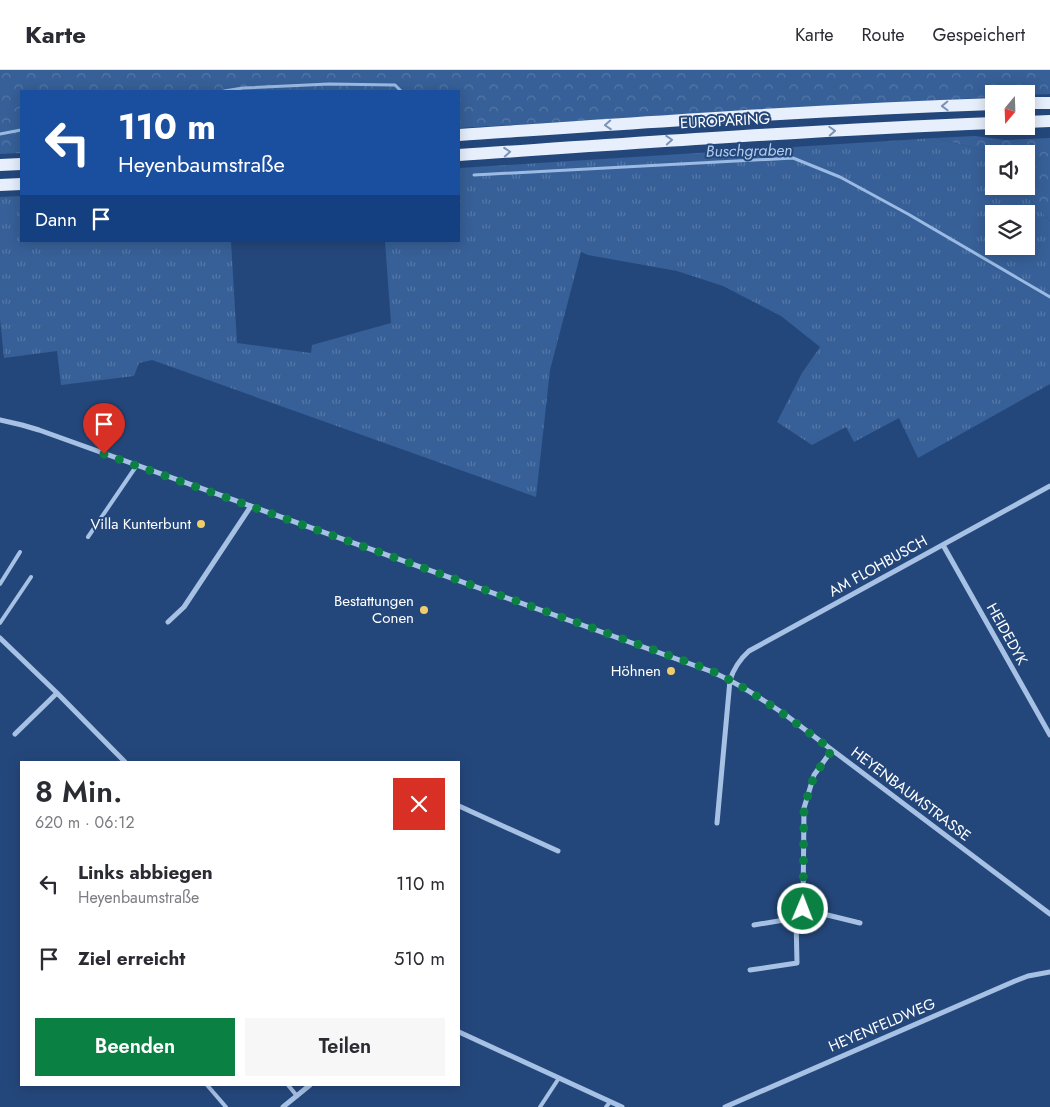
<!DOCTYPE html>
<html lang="de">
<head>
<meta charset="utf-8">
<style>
	:root { --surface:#fff; --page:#f7f7f7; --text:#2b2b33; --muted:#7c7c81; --line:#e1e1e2; --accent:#0b8043 }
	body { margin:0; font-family:Jost,sans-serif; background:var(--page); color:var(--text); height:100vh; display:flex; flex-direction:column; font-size:19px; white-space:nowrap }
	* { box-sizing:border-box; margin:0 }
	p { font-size:16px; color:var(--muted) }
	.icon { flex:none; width:28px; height:28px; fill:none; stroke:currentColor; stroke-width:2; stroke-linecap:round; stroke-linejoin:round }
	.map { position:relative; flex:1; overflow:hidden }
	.details { position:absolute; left:20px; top:691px; width:440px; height:325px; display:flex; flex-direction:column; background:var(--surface); border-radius:0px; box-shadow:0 2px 12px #0003 }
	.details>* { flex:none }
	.top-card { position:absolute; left:20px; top:20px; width:440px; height:152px; border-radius:0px; box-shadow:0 2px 12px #0003; background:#1a4fa0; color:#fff; overflow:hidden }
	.needle { width:32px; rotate:199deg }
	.controls { position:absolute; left:985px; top:15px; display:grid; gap:10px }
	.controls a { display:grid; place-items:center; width:50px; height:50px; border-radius:0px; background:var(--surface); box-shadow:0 2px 12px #0003; font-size:25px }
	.pin { position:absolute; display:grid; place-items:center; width:42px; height:42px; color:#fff; margin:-51px -21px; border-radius:50% 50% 50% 0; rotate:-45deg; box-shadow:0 0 5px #0007 }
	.pin .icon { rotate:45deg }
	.me { position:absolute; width:55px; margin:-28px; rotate:1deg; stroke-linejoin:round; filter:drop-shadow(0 0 4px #0008) }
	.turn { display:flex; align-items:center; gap:18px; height:105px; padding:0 15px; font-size:22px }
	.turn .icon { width:65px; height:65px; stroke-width:2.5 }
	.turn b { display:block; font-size:35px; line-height:42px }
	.then { display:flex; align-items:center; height:48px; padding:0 15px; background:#0003; gap:10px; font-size:19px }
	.round { display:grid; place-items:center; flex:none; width:52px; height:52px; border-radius:0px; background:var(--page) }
	.summary { display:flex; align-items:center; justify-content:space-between; height:85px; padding:0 15px }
	h1 { font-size:30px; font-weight:600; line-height:38px }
	.action { display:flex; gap:10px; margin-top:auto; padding:10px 15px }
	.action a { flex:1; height:58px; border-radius:0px; background:var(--accent); color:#fff; font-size:20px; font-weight:600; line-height:58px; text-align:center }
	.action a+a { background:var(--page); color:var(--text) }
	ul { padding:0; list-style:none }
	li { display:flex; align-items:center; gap:15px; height:75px; padding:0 15px }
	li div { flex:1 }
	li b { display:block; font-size:19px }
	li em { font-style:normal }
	header { display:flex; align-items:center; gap:30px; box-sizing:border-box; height:70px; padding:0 25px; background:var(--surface); border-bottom:1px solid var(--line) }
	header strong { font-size:24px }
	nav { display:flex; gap:28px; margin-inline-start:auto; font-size:18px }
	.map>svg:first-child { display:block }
</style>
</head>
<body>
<header>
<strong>Karte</strong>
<nav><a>Karte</a><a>Route</a><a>Gespeichert</a></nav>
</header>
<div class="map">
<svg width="1050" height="1037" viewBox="0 0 1050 1037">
	<defs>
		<pattern id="grass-tufts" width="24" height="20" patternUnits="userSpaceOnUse" patternTransform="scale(1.25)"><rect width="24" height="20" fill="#376098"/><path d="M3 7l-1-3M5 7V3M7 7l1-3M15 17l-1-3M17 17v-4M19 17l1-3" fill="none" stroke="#5578a7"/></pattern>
		<pattern id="forest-crowns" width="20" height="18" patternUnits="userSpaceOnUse" patternTransform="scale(1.25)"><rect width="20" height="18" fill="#376098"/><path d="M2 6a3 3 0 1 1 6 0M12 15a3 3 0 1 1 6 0" fill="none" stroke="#5578a7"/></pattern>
	</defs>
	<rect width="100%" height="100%" fill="#24477b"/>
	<path fill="url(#grass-tufts)" fill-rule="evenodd" d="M 935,68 L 983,80 L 994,91 L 994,116 L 1017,116 L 1050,151 L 1050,314 L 918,388 L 899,348 L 854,372 L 846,357 L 812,375 L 777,352 L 802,303 L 820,277 L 781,246 L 723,216 L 677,201 L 588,185 L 581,182 L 550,300 L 536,427 L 152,290 L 139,293 L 134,306 L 61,315 L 57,281 L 4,288 L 0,249 L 0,127 L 21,126 L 21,171 L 231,171 L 237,273 L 311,283 L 312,275 L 391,253 L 385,171 L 459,171 L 459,98 ZM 994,144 L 1026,144 L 1026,176 L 994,176 Z"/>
	<path fill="url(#forest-crowns)" d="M 0,0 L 1050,0 L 1050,24 L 1026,25 L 1026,24 L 994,24 L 994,27 L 459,58 L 459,21 L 21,21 L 21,83 L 0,84 Z
		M 975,66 L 1005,70 L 1050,68 L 1050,151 L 1017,116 L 1026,116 L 1026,84 L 994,84 L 994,91 L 983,80 L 935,68 Z"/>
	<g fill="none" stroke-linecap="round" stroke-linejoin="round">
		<path stroke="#9bbbe5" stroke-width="3" d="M 224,21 L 243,18 L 329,14 L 395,15 L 401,21
			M 0,64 L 21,60
			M 474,105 L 793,88 L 840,107 L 908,144 L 1050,227"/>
		<path stroke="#a7c1e5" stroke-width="4" d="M 88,467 L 137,395
			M 0,514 L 20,482
			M 0,553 L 31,507
			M 207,1015 L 226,1037
			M 288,1015 L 297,1026
			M 540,1037 L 559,1008
			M 606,1037 L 610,1032"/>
		<path stroke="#a7c1e5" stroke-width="5" d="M 0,350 L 22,355 L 39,360 L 710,601 C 738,613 762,629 787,646 L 1050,844
			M 943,475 L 1050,665
			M 168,552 L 184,537 L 251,436
			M 0,568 L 57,623 L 125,692
			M 15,664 L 57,623
			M 832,680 L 814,705 L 804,738 L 803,839 L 860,853
			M 459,736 L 558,781
			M 717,753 L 730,610 C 734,598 739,590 749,581 L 1050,416
			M 754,855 L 796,848
			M 750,900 L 797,893 L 796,848 L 803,839
			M 459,962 L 622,1037
			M 283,1037 L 310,1015
			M 725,1037 L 1015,911 L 1028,906 L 1050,902"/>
		<path stroke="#e7effc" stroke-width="12" d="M 1026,33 L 1050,33
			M 1026,52 L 1050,51
			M 459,65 C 637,53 815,40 994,34
			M 459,85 C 637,73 815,60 994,53
			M 0,95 L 21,94
			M 0,115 L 21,114"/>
	</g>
	<defs><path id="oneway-chevron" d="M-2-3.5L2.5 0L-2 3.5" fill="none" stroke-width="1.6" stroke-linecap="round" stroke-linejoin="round" transform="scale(1.25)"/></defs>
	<g stroke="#7c93b5">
		<use href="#oneway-chevron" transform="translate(945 36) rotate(178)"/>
		<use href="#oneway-chevron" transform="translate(608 55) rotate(176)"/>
		<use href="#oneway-chevron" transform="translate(832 61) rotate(-3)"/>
		<use href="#oneway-chevron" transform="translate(669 70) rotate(-4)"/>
		<use href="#oneway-chevron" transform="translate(507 82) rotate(-4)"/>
	</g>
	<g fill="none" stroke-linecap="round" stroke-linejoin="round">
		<path stroke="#0b8043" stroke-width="9" stroke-dasharray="0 16.2" d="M 104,384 L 710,600 C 755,621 793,651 832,680 L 814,706 L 804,738 L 803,839"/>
	</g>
	<g fill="#efcd6b" stroke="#24477b" stroke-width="2">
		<circle cx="201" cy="454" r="5"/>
		<circle cx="424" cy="540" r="5"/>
		<circle cx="671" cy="601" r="5"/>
	</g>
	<g text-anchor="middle" stroke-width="4" stroke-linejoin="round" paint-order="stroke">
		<g font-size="15" fill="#fff" stroke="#24477b">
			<text transform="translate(725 51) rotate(-3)" y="5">EUROPARING</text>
			<text transform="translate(878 496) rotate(-29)" y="5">AM FLOHBUSCH</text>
			<text transform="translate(1007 564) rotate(61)" y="5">HEIDEDYK</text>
			<text transform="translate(911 724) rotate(37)" y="5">HEYENBAUMSTRASSE</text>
			<text transform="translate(882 955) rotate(-23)" y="5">HEYENFELDWEG</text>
		</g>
		<g font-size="15" fill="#fff" stroke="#24477b" text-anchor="end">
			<text x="191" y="459">Villa Kunterbunt</text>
			<text x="414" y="536">Bestattungen<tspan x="414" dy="17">Conen</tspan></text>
			<text x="661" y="606">Höhnen</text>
		</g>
		<g font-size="16" font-style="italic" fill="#b2cbec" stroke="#24477b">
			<text transform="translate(749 80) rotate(-1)" y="6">Buschgraben</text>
		</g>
	</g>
</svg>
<div class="controls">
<a><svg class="needle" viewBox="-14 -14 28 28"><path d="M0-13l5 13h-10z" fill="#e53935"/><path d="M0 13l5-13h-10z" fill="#7c7c81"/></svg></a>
<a><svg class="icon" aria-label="sound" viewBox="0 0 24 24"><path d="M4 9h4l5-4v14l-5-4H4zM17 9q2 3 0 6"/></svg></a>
<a><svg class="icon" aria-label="layers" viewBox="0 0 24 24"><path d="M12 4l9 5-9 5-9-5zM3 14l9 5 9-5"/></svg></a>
</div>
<div class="pin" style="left:104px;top:384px;background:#d93025"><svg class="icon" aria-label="arrive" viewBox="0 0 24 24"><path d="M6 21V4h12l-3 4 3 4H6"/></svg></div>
<svg class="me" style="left:803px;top:839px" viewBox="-20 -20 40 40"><circle r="17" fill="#0b8043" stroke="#fff" stroke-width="3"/><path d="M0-11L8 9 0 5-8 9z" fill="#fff"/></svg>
<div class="top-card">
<div class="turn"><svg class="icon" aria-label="left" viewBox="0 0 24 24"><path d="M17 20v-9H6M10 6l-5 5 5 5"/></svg><div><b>110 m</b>Heyenbaumstraße</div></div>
<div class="then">Dann<svg class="icon" aria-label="arrive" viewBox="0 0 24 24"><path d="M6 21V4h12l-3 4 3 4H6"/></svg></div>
</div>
<section class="details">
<div class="summary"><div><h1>8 Min.</h1><p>620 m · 06:12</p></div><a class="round" style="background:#d93025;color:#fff"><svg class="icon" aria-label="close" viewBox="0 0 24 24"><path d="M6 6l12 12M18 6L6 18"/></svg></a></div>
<ul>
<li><svg class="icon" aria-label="left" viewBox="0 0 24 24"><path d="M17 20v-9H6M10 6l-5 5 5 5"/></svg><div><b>Links abbiegen</b><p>Heyenbaumstraße</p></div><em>110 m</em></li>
<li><svg class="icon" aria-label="arrive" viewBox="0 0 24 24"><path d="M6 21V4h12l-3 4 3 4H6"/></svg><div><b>Ziel erreicht</b></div><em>510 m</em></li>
</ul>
<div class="action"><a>Beenden</a><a>Teilen</a></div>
</section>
</div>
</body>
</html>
